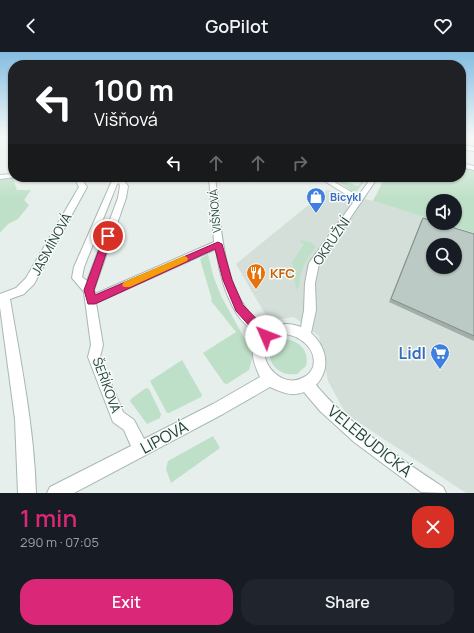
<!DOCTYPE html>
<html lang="en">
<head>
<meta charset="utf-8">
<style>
	:root { --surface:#171b24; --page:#20242c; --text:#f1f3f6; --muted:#9ea1a6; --accent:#db2777 }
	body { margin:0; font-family:Manrope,sans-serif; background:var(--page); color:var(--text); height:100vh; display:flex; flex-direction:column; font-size:15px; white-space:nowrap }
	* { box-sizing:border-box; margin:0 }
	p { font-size:13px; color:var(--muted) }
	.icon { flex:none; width:22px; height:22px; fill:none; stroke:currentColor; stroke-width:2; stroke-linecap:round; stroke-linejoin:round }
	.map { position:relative; height:441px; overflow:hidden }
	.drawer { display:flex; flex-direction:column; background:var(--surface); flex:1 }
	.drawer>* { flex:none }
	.top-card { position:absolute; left:8px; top:8px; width:458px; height:122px; border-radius:16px; box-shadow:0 1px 3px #0004; background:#202124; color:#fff; overflow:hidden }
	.fabs { position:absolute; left:426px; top:142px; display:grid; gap:8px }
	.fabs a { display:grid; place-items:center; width:36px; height:36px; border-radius:50%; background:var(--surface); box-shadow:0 1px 3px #0004; font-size:20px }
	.pin { position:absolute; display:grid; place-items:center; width:34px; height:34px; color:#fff; margin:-17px; border:2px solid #fff; border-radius:50%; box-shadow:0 1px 4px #0007 }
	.me { position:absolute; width:44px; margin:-22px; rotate:314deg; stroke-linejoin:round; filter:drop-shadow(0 0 3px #0008) }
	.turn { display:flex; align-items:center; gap:14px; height:84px; padding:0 20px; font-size:18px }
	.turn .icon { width:52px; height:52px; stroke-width:2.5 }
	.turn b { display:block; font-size:28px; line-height:34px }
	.lanes { display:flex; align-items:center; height:38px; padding:0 20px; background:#0003; justify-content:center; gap:20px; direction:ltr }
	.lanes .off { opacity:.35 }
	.round { display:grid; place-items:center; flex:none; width:42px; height:42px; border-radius:16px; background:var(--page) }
	.head { display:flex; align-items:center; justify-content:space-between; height:68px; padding:0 20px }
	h1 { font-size:24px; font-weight:600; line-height:30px; color:var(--accent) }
	.button { display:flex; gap:8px; margin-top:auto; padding:8px 20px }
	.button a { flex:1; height:46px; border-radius:16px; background:var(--accent); color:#fff; font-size:16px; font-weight:600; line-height:46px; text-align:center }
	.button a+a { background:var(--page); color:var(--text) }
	header { display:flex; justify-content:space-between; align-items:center; height:52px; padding:0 20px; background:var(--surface); font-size:18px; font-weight:600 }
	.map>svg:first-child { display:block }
</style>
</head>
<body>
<header><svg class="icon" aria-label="back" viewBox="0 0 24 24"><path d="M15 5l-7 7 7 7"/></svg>GoPilot<svg class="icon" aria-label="heart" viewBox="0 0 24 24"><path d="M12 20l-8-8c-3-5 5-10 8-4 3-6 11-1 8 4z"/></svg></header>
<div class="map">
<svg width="474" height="441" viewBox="0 0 474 441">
	<rect width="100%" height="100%" fill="#e6efeb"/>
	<path fill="#d4dfda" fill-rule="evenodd" d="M 327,138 L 373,149 L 433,168 L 433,171 L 442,171 L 474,181 L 474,441 L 466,441 L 346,362 L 328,329 L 319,284 L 294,265 L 269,269 L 236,212 ZM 433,193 L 455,193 L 455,215 L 433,215 Z"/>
	<path fill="#bfe0c8" d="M 461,116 L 474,119 L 474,181 L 442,171 L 455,171 L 455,149 L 433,149 L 433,168 L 373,149 L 385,125 L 461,125 Z
		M 331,125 L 358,134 L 365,125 L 368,125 L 357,139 L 352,139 Z
		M 0,126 L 13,126 L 17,138 L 31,138 L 24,148 L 29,153 L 18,167 L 8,172 L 0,181 Z
		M 301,188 L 311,190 L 316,195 C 306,208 299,219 299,236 L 296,237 L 292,210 L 304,192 L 300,190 Z
		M 208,202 L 213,223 L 221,244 L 253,302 L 249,318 L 227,332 L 224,331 L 203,301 L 236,280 L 211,249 L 212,248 L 200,207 Z
		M 284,287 C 299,288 310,299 306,314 L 297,322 C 272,326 257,295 284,287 Z
		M 182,308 L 202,343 L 201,345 L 169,361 L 167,361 L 150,329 Z
		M 146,336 L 149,337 L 161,362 L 160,366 L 147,372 L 130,349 L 132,346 Z
		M 213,384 L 220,396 L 171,431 L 166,417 L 168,409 Z"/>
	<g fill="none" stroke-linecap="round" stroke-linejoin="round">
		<defs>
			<path id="minor" d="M 461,93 L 474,95 L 474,99 L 461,97 Z
				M 461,111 L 474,114 L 474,118 L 461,115 Z
				M 13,122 L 13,125 L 15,125 L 0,127 L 0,123 Z
				M 74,125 L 80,125 L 87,135 L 34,232 L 24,242 L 10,247 C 21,312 34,375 36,441 L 18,441 L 15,367 L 0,255 L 0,242 L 16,236 L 26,226 L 79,135 Z
				M 115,125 L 121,125 L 128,134 L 126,146 L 94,238 L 95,242 L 214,190 L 209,125 L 215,125 C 220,164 222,224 246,256 C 252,264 260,271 268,278 C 279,271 288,270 301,275 L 304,258 L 305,231 L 309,211 L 355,148 L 318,125 L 326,125 L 358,144 L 372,125 L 378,125 L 319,212 L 315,231 L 316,258 L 311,281 C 327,295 331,317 316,333 C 347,371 402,408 443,435 L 446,441 L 421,440 L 354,390 L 320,359 L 304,340 C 291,345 281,340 270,335 L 223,362 L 74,441 L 47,441 L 50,435 L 131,394 L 124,378 L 113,370 L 88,305 L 91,293 L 84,240 L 72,226 L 74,215 L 111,131 L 116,127 ZM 119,131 L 120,134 L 118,146 L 87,229 L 82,225 L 84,215 L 117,132 ZM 216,197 C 219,219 225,243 237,262 C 243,271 251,278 259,285 C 249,301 253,309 260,325 L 213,352 L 144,387 L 134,368 L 123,360 L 100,305 L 103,293 L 96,251 ZM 282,282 C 298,282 318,296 313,315 C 311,320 307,324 302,326 C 280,338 252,304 271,288 C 274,286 278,284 282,282 Z"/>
		</defs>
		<use href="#minor" stroke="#a8b8b2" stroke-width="2"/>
		<use href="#minor" fill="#fff" fill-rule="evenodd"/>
	</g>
	<path fill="#a1aea9" d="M 336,125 L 356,125 L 352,130 Z
		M 423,166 L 474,182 L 474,289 L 389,250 L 421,169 Z"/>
	<path fill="#bbcac4" stroke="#838d89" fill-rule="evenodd" d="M 347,125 L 355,125 L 354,127 Z
		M 423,166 L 433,169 L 433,171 L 438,171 L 474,182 L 474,284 L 391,247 ZM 433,193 L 455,193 L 455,215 L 433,215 Z"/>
	<linearGradient id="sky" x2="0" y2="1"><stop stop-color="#84bce0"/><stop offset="0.58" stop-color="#f4f8f6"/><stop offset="1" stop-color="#f4f8f6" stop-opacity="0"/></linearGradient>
	<rect width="474" height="146" fill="url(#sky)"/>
	<path fill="#db2777" stroke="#8e194d" d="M 108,181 L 112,184 L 94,238 L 95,243 L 218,190 L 222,192 L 232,228 L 243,253 L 270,281 L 272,284 L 270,288 L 266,289 L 262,288 L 236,259 L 223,228 L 215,197 L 95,252 L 88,252 L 84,238 L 104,184 Z"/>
	<path fill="#f59e0b" d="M 184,204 L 187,205 L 188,207 L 187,209 L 130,235 L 124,235 L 122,233 L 124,230 Z"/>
	<defs>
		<symbol id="shop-pin" viewBox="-11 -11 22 30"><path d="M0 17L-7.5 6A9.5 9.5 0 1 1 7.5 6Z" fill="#3f7fe0" stroke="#f7fbf9"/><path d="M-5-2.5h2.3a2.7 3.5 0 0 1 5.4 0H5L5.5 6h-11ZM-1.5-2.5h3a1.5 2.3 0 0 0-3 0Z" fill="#fff"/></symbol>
		<symbol id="restaurant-pin" viewBox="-11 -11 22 30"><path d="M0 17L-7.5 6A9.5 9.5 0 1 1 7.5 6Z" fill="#e8710a" stroke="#f7fbf9"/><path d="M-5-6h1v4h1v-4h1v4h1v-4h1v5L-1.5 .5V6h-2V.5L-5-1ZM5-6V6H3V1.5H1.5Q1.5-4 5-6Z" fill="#fff"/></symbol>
		<symbol id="supermarket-pin" viewBox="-11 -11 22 30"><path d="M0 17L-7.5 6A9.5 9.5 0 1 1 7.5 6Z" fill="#3f7fe0" stroke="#f7fbf9"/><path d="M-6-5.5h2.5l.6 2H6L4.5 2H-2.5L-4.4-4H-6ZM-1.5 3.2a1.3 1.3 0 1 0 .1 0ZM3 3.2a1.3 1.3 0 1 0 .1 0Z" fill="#fff"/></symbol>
	</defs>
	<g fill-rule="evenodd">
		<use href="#shop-pin" x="305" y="134" width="22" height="30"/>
		<use href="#restaurant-pin" x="245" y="210" width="22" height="30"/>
		<use href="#supermarket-pin" x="429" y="290" width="22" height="30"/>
	</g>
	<g text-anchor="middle" stroke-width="3" stroke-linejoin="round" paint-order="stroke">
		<g font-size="11" font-weight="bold" fill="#366cbe" stroke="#f7fbf9" text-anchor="start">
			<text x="330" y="149">Bicykl</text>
		</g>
		<g font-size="11" fill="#24423a" stroke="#f7fbf9">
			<text transform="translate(215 159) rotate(-95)" y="4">VIŠŇOVÁ</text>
		</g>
		<g font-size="13" fill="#24423a" stroke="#f7fbf9">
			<text transform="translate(331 189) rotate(-56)" y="5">OKRUŽNÍ</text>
			<text transform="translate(51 192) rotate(-61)" y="5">JASMÍNOVÁ</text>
			<text transform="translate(107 333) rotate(70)" y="5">ŠEŘÍKOVÁ</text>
		</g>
		<g font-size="13" font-weight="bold" fill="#c56008" stroke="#f7fbf9" text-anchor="start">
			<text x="270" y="226">KFC</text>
		</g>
		<g font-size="16" font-weight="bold" fill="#366cbe" stroke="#f7fbf9" text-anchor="end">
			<text x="426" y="307">Lidl</text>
		</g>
		<g font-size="16" fill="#24423a" stroke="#f7fbf9">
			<text transform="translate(164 385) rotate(-28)" y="6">LIPOVÁ</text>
			<text transform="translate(370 389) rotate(39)" y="6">VELEBUDICKÁ</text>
		</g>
	</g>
</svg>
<div class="fabs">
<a><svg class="icon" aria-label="sound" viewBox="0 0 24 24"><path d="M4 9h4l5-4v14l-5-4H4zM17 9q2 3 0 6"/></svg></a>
<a><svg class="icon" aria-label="search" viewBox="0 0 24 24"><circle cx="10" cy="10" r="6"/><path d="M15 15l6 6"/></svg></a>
</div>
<div class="pin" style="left:108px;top:184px;background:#d93025"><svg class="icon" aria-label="arrive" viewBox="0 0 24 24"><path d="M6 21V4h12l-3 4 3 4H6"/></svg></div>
<svg class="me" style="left:266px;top:284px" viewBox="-20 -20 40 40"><circle r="19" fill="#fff"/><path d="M0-13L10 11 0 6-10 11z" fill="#db2777"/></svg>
<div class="top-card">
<div class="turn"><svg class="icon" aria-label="left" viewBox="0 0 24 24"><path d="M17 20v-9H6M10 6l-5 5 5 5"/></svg><div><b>100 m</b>Višňová</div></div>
<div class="lanes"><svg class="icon" aria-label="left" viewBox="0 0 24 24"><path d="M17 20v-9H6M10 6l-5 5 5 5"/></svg><svg class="icon off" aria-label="ahead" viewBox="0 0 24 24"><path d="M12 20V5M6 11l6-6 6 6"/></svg><svg class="icon off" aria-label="ahead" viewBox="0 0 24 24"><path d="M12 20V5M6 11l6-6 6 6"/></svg><svg class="icon off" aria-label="right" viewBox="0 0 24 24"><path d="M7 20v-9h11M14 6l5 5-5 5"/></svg></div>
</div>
</div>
<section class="drawer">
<div class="head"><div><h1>1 min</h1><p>290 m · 07:05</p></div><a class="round" style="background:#d93025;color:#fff"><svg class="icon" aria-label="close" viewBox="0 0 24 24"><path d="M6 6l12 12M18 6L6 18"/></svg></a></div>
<div class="button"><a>Exit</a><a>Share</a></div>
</section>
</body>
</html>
